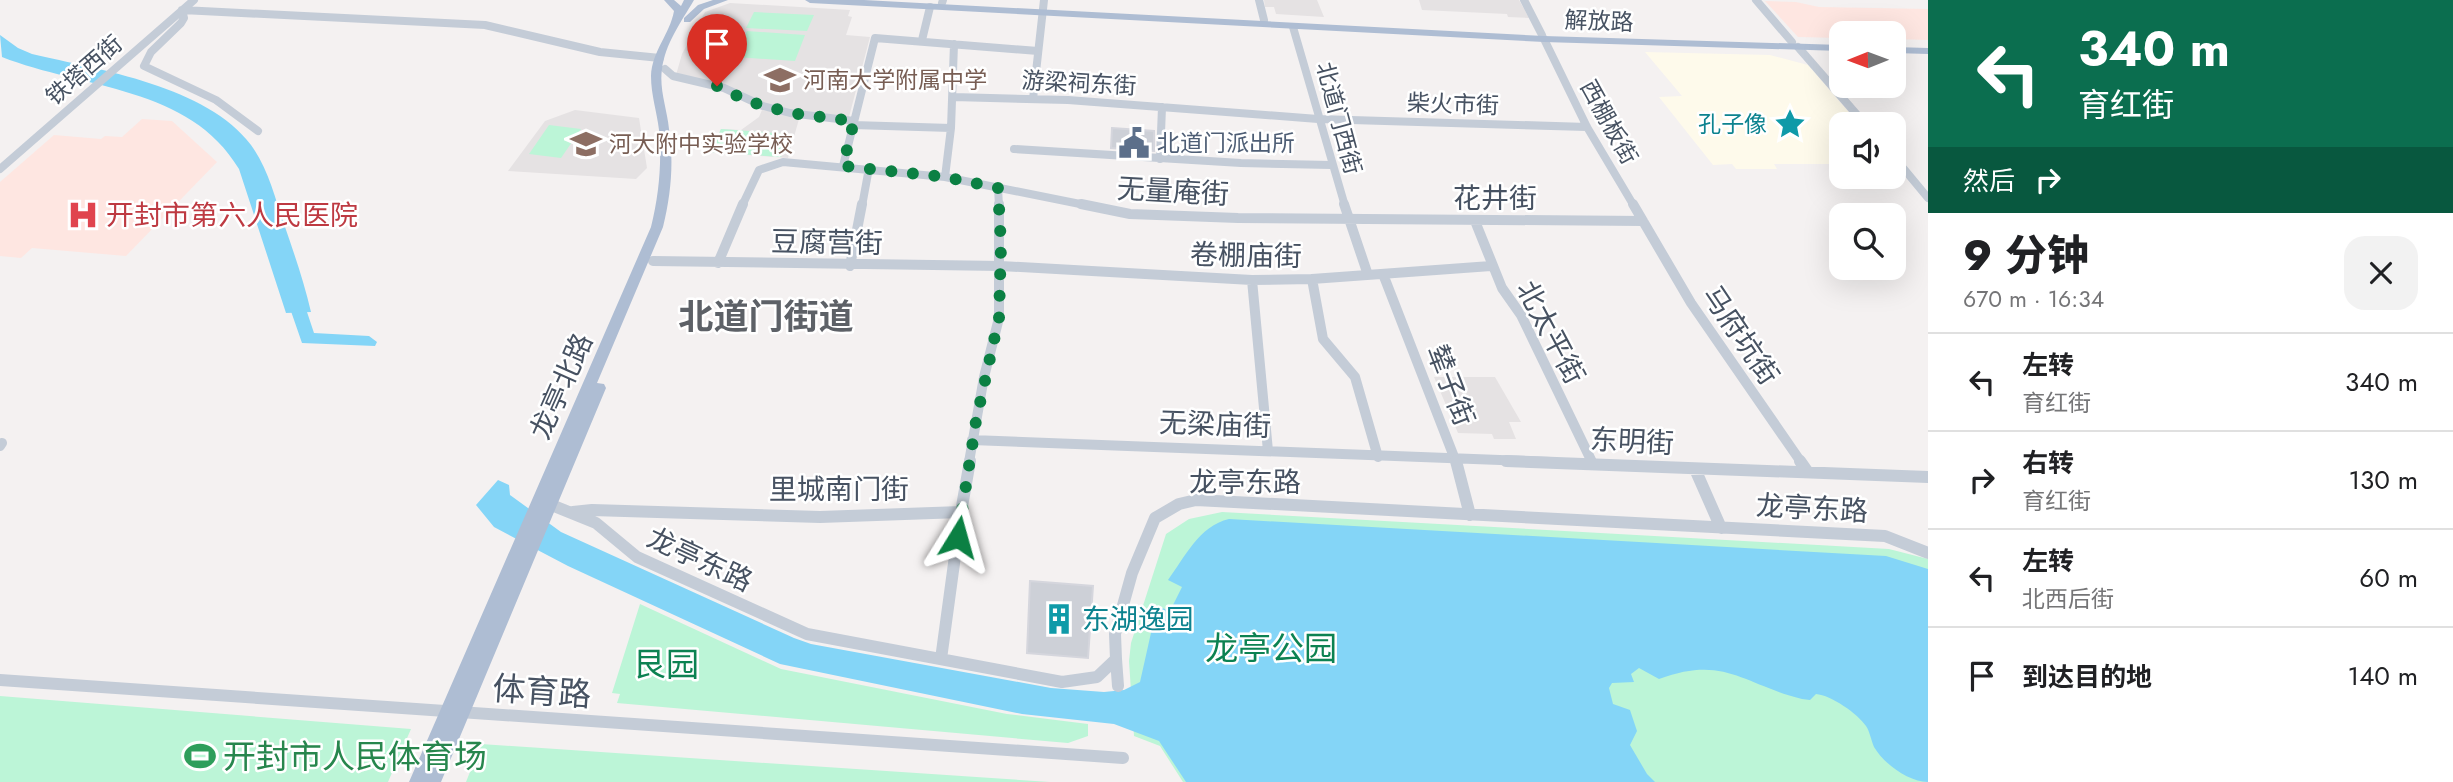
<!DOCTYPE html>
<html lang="zh">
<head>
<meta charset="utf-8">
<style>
	:root { --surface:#fff; --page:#f2f2f2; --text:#202124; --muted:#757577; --line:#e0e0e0 }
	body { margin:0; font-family:Jost,"Noto Sans SC",sans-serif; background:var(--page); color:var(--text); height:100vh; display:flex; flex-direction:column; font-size:26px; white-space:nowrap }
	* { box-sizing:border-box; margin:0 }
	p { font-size:23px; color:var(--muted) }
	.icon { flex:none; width:38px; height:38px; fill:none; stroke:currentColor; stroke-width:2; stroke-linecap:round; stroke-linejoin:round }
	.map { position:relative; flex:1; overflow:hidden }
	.drawer { display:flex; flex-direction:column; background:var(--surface); width:525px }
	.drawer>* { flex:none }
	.banner { background:#0b6e4f; color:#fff; overflow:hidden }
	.needle { width:46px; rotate:269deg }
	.fabs { position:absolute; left:1829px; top:21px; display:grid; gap:14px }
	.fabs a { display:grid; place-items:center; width:77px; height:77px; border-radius:14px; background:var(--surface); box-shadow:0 7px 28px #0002; font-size:35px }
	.pin { position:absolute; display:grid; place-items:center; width:60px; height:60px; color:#fff; margin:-72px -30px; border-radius:50% 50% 50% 0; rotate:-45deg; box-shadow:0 0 7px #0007 }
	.pin .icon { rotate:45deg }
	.me { position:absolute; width:77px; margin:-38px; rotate:8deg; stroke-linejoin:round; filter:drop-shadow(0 0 5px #0008) }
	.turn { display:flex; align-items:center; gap:24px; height:147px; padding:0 35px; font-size:32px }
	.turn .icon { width:91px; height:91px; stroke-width:2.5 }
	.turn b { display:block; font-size:49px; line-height:60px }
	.then { display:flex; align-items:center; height:66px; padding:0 35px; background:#0003; gap:14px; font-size:26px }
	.round { display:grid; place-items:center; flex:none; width:74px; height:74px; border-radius:21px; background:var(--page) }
	.head { display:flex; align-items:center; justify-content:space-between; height:119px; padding:0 35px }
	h1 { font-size:42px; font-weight:800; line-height:52px }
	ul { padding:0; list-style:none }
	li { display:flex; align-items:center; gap:21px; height:98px; padding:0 35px; border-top:2px solid var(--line) }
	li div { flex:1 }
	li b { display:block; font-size:26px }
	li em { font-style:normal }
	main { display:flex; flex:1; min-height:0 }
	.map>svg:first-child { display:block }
</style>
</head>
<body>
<main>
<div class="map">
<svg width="1928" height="782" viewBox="0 0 1928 782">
	<rect width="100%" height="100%" fill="#f4f1f1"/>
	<path fill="#fefaeb" d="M 1645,52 L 1770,55 L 1808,65 L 1859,124 L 1841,124 L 1841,164 L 1774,164 L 1777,169 L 1736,169 L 1732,164 L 1713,165 L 1659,97 L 1682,96 Z"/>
	<path fill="#e5e2e3" d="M 1264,0 L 1317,0 L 1324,17 L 1276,14 L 1274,7 L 1265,7 Z
		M 1419,0 L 1519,0 L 1529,18 L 1508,17 L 1507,14 L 1422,10 Z
		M 730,3 L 850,10 L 848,16 L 852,17 L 846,35 L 870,37 L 849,117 L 801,112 L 788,158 L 710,152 L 721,129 L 741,130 L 759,117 L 762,110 L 768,111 L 737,90 L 676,75 L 682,54 L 705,12 Z
		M 575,110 L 639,118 L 647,168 L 636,179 L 508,171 L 545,121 Z
		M 1434,377 L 1495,377 L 1521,422 L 1509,422 L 1516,439 L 1494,439 L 1492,434 L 1458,433 Z"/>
	<path fill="#fee6e1" d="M 1765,1 L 1796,2 L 1819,7 L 1928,9 L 1928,40 L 1894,39 L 1894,33 L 1841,33 L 1841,38 L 1798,37 Z
		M 142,119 L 172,121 L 217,162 L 126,256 L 32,248 L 21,258 L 0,256 L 0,182 L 54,135 L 101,139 L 105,136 L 122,137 Z"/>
	<path fill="#bcf5d7" d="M 754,12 L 814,15 L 807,31 L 746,28 Z
		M 747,31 L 805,35 L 795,61 L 735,57 Z
		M 549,125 L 581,129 L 561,158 L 529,154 Z
		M 721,129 L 790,134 L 781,157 L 710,152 Z
		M 1222,512 L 1889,549 L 1928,559 L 1928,782 L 1183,782 L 1160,746 L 1134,736 L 1129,661 L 1131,643 L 1166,534 L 1189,519 Z
		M 640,604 L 781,669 L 1007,714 L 1088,724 L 1088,736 L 1068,743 L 617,703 L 620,694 L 612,693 Z
		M 0,696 L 411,729 L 388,782 L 0,782 Z
		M 481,744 L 1050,782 L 466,782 Z"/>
	<path fill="#84d5f7" d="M 0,35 L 18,48 L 32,54 C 100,70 207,86 251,145 C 268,168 275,198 284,224 C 294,253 304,282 311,312 L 286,313 L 239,169 C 190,86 83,89 2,57 Z
		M 498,480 L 509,485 L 510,495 L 561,532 L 794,638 L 811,644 L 1051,688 L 1104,692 L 1124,690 L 1140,682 L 1157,606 L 1170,611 L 1182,587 L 1168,580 C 1185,557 1199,526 1229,519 L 1886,556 L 1928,569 L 1928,782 C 1909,782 1884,764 1874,747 C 1871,740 1870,732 1866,726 C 1858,714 1831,695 1816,694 L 1810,700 L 1802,699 C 1742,684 1725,655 1659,679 L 1639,668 L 1631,674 L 1634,682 L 1612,683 L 1609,688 L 1613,704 L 1630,710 L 1637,731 L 1630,745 L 1647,774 L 1655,782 L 1186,782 L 1159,741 L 1114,724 L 1022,714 L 780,664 L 568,566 L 494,527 L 476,505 Z"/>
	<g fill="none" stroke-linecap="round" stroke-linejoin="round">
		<path fill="#84d5f7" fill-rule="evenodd" d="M 292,285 L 300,291 L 314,333 L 369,336 L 377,342 L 375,346 L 302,343 L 284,291 Z"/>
	</g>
	<path fill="#cdd0d7" stroke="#d5d6dd" stroke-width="2" d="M 1112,128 L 1154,131 L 1154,151 L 1111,148 Z
		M 1030,581 L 1093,586 L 1088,658 L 1027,653 Z"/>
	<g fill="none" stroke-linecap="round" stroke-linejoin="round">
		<path stroke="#c4ccd7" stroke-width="8" d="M 1259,0 L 1264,20
			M 1524,0 L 1542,35
			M 1756,0 L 1792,42
			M 942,3 L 943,0
			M 1293,27 L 1345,206
			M 1544,39 L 1587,127 L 1634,206
			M 922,40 L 930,7
			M 1798,47 L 1865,124
			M 665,69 L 673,76 L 724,88 L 763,106 L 790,113 L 854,121
			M 953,97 L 1068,100 L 1318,119 L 1587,127
			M 1033,99 L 1044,0
			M 853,125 L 951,128
			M 258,131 L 216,100 L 144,66 L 151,52 L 181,23 L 184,18 L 182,10 L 485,25 L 600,52 L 660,58
			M 1014,149 L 1241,163 L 1331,165
			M 1894,157 L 1928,198
			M 1160,159 L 1162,107
			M 843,166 L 875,38 L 1038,51
			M 0,169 L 194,0
			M 945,177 L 951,128 L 954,44
			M 998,188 L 999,206
			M 742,206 L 759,170 L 783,162 L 945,177 L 1090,206
			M 862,206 L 869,168"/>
		<path stroke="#c4ccd7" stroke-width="10" d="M 1081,204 L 1130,214 L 1238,218 L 1643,221
			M 1344,204 L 1368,275
			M 1633,204 L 1691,303 L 1801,462
			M 1475,221 L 1502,288 L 1521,315 L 1592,462
			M 653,261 L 1001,266 L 1252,280 L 1312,279 L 1491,266
			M 718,263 L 743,204
			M 850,266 L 862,204
			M 1383,274 L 1456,462
			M 1312,279 L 1323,339 L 1355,377 L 1378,457
			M 1252,280 L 1268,451
			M 972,440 L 1551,462
			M 0,446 L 2,443
			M 969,462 L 984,377 L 999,318 L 999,204"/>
		<path stroke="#c4ccd7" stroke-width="12" d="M 1456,461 L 1470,515
			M 1506,461 L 1928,477
			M 1800,461 L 1807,471
			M 1695,469 L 1721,528
			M 549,504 L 596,523 L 637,557 L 807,634 L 1062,682 L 1097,677 L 1116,659 L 1115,634 L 1132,573 L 1155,518 L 1179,504 L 1196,500 L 1885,536 L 1928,553
			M 573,512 L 592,510 L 820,517 L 961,512 L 941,659
			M 961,512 L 970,461
			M 1116,659 L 1118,686
			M 0,680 L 1123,758"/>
		<path fill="#aebdd3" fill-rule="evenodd" d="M 664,0 L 674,0 L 681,6 L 684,0 L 694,0 C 681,22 665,44 662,69 C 659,89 667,109 669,129 C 674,162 671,195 663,227 L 597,383 L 604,384 L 606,388 L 441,782 L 409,782 L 651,227 C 659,195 662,163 659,130 C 657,112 651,95 651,76 C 652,51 670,34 674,11 Z
			M 713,0 L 728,0 L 704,9 L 690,22 L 684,22 L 684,18 L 698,5 Z
			M 805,0 L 864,0 L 1544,36 L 1841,45 L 1841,51 L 1544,42 L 810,3 Z
			M 1894,47 L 1928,48 L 1928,54 L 1894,53 Z"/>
	</g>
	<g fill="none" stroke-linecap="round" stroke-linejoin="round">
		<path stroke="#0b8043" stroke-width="12" stroke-dasharray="0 21.6" d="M 717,86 L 748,101 L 790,113 L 854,121 L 843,166 L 945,177 L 998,188 L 1001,245 L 999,318 L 976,421 L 958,537"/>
	</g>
	<defs>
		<symbol id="school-bare" viewBox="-9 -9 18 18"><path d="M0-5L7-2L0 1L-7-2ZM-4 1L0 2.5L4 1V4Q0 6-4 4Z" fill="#8d6e63" stroke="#fff" stroke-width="2.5" paint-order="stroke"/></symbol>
		<symbol id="sight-bare" viewBox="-9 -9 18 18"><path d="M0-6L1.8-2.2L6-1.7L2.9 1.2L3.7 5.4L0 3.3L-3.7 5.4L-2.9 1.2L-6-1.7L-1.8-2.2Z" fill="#0f9aa8" stroke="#fff" stroke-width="2.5" paint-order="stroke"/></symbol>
		<symbol id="civic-bare" viewBox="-9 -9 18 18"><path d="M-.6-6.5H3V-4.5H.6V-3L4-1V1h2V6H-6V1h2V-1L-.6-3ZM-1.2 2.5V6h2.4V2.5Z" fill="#5c6f8a" stroke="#fff" stroke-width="2.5" paint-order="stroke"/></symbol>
		<symbol id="hospital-bare" viewBox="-9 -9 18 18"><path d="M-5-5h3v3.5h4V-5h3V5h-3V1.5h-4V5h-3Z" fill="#e0444e" stroke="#fff" stroke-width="2.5" paint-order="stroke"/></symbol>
		<symbol id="building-bare" viewBox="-9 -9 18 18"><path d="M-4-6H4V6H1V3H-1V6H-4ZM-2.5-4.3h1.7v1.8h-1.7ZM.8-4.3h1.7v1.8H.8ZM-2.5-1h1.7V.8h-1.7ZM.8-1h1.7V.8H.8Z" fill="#0f9aa8" stroke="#fff" stroke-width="2.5" paint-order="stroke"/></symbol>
		<symbol id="stadium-bare" viewBox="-9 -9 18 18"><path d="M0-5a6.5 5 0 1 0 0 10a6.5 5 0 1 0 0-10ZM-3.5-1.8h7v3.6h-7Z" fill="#2e9e5b" stroke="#fff" stroke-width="2.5" paint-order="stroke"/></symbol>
	</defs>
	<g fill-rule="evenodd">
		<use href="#school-bare" x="758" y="58" width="44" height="44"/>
		<use href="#sight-bare" x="1768" y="102" width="44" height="44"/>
		<use href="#civic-bare" x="1112" y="121" width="44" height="44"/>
		<use href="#school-bare" x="564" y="122" width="44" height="44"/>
		<use href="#hospital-bare" x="61" y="193" width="44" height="44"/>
		<use href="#building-bare" x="1037" y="597" width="44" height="44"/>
		<use href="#stadium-bare" x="178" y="734" width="44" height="44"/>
	</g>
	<g text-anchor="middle" stroke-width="5" stroke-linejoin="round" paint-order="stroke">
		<g font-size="23" fill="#475262" stroke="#fff">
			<text transform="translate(1599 21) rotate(2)" y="8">解放路</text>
			<text transform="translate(84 70) rotate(-41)" y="8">铁塔西街</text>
			<text transform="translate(1079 83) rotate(3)" y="8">游梁祠东街</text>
			<text transform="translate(1453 104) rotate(2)" y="8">柴火市街</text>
			<text transform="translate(1339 118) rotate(75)" y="8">北道门西街</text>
			<text transform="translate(1609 122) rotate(61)" y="8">西棚板街</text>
		</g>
		<g font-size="23" fill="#785e54" stroke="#fff" text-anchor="start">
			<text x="803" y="88">河南大学附属中学</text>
			<text x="609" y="152">河大附中实验学校</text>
		</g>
		<g font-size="23" fill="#0d838f" stroke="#fff" text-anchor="end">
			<text x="1767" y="132">孔子像</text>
		</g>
		<g font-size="23" fill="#4e5e75" stroke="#fff" text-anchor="start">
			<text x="1157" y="151">北道门派出所</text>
		</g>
		<g font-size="28" fill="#475262" stroke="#fff">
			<text transform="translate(1173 191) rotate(3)" y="10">无量庵街</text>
			<text x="1495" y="208">花井街</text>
			<text transform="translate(827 242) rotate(1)" y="10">豆腐营街</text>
			<text transform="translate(1246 255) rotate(1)" y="10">卷棚庙街</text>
			<text transform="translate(1551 332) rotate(62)" y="10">北太平街</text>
			<text transform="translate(1741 335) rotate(56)" y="10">马府坑街</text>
			<text transform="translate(1451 385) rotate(69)" y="10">辇子街</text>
			<text transform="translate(561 386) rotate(-66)" y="10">龙亭北路</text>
			<text transform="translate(1215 424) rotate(2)" y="10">无梁庙街</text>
			<text transform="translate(1632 441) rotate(3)" y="10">东明街</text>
			<text x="1245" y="492">龙亭东路</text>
			<text x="839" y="499">里城南门街</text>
			<text transform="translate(1812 508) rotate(3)" y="10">龙亭东路</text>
			<text transform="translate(700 559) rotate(25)" y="10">龙亭东路</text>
		</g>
		<g font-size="28" fill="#be3a42" stroke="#fff" text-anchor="start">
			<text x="106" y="225">开封市第六人民医院</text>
		</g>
		<g font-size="28" fill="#0d838f" stroke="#fff" text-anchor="start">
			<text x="1082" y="629">东湖逸园</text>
		</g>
		<g font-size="33" fill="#0c8252" stroke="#fff">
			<text x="1271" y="660">龙亭公园</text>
			<text x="666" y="676">艮园</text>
		</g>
		<g font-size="33" fill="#475262" stroke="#fff">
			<text transform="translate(542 691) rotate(4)" y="12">体育路</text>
		</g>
		<g font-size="33" fill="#27864d" stroke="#fff" text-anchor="start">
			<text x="223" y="768">开封市人民体育场</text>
		</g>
		<g font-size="35" font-weight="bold" fill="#5d6167" stroke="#fff">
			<text x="766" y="329">北道门街道</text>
		</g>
	</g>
</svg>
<div class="fabs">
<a><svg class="needle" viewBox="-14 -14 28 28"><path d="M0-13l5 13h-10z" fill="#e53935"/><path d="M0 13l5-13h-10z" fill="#757577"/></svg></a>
<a><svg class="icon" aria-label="sound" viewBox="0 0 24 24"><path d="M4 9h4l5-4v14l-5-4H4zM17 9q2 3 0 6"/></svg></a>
<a><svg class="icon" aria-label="search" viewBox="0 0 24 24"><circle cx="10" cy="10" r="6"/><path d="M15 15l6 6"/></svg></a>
</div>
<div class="pin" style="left:717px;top:86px;background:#d93025"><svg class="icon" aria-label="arrive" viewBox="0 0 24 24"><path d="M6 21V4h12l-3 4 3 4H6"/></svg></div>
<svg class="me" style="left:958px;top:537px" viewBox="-20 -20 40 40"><path d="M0-17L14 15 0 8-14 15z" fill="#0b8043" stroke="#fff" stroke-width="4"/></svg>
</div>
<section class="drawer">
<div class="banner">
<div class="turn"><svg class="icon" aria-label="left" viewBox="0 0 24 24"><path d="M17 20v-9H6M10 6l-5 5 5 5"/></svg><div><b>340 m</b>育红街</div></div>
<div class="then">然后<svg class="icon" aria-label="right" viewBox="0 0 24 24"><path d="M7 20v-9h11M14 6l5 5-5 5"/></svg></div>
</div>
<div class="head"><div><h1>9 分钟</h1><p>670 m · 16:34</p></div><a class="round"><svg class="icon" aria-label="close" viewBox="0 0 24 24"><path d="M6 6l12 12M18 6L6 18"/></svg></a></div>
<ul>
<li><svg class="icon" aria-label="left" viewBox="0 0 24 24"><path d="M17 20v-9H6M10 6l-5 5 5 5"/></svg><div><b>左转</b><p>育红街</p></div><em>340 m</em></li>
<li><svg class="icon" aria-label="right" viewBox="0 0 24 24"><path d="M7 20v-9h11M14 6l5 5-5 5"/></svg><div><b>右转</b><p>育红街</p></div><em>130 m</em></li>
<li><svg class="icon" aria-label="left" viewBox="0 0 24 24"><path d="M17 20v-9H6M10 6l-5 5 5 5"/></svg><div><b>左转</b><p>北西后街</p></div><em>60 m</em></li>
<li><svg class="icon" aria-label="arrive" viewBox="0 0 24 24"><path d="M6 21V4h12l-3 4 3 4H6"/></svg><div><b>到达目的地</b></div><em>140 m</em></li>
</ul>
</section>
</main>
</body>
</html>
